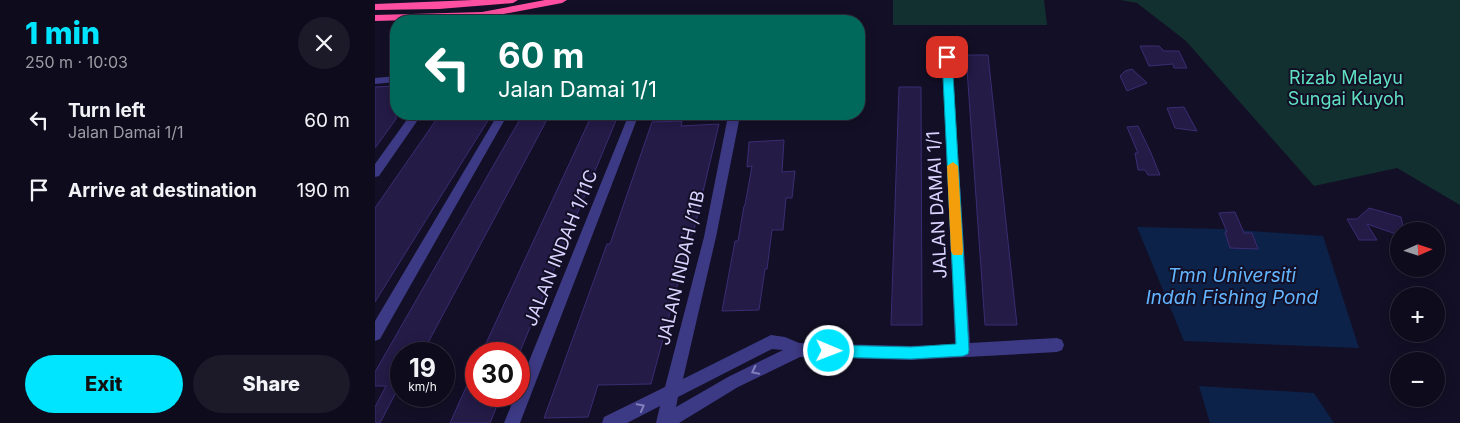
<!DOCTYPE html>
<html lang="en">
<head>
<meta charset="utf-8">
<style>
	:root { --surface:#0e0b1c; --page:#1c1929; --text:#f1f3f6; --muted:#9b9ba3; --line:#2e2b3b; --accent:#00e5ff }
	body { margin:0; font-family:Inter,sans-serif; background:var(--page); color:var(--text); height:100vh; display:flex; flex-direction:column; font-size:19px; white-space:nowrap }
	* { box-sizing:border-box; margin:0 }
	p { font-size:16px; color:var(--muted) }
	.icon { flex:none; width:28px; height:28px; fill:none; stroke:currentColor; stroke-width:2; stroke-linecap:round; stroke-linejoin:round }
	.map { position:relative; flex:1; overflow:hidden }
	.panel { display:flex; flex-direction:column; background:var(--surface); width:375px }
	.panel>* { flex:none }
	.hud { position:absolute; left:15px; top:15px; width:475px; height:105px; border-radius:20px; box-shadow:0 2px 12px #0003,0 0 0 1px var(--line); background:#00695c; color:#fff; overflow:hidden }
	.needle { width:32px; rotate:87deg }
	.tools { position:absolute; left:1015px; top:222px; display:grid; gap:10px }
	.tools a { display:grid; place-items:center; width:55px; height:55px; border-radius:50%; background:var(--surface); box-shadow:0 2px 12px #0003,0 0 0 1px var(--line); font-size:25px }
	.speed { position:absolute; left:15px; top:342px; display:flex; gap:10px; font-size:25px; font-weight:700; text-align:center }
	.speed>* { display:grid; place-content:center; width:65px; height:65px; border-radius:50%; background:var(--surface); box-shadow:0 2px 12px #0003,0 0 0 1px var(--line); line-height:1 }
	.speed small { font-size:12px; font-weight:400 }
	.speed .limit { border:8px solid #d22; background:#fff; color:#111 }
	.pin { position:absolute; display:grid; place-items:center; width:42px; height:42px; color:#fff; margin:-21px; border-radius:10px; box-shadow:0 2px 8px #0006 }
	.me { position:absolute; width:55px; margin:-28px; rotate:91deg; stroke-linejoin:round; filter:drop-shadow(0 0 4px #0008) }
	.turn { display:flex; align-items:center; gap:18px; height:105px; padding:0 25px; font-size:22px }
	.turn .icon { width:65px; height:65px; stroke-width:2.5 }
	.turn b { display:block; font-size:35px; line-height:42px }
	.round { display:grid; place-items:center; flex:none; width:52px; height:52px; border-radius:26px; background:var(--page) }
	.head { display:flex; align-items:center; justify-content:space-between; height:85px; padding:0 25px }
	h1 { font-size:30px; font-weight:800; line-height:38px; color:var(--accent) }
	.cta { display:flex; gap:10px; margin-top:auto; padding:10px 25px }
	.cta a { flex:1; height:58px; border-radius:30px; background:var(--accent); color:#111; font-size:20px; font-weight:800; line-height:58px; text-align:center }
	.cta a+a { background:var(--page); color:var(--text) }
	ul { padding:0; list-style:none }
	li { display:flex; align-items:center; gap:15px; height:70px; padding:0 25px }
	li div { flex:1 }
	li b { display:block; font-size:19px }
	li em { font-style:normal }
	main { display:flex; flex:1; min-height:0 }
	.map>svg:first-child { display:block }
</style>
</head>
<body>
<main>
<section class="panel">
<div class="head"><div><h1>1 min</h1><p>250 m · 10:03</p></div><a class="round"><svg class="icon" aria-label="close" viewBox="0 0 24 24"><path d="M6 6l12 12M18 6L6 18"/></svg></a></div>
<ul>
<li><svg class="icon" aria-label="left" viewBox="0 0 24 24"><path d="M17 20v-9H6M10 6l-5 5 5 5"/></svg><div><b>Turn left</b><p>Jalan Damai 1/1</p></div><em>60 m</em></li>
<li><svg class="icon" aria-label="arrive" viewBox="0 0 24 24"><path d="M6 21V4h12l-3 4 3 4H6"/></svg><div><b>Arrive at destination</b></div><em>190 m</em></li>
</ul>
<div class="cta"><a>Exit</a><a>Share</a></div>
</section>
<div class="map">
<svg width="1085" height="423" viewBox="0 0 1085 423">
	<rect width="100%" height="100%" fill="#130f26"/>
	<path fill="#12302f" d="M 518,0 L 669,0 L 672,25 L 518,25 Z
		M 745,0 L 1085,0 L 1085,205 L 1022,168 L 939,186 L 811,41 L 762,3 Z"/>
	<path fill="#0c2248" d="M 762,227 L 848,229 L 948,236 L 984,348 L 809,341 Z
		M 824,386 L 939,393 L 959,423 L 835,423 Z"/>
	<path fill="#241b47" stroke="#3b2d73" d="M 765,46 L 784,46 L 789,51 L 804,51 L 812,68 L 799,68 L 798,64 L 774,66 Z
		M 591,55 L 613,55 L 642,325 L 610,325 Z
		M 757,69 L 772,83 L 752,91 L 745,76 L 750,71 Z
		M 21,86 L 21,119 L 0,148 L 0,87 Z
		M 524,87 L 546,87 L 547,325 L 516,325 Z
		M 809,107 L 822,131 L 800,128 L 792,108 Z
		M 92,114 L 117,114 L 0,302 L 0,208 L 61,120 L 89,119 Z
		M 148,114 L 175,114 L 47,354 L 26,354 L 26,383 L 5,423 L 0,423 L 0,407 L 11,386 L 0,386 L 0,372 Z
		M 242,118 L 144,354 L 106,354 L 215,119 Z
		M 307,121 L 306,126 L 344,124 L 318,234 L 316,234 L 276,384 L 223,385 L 213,417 L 169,418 L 232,244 L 235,244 L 277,122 Z
		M 763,126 L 776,153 L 785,175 L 773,175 L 770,170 L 763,170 L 760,153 L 763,153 L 752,127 Z
		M 409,140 L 407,172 L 420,171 L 417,198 L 411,198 L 408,230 L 397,230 L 392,269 L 390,269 L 384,310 L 347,311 L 360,241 L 363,241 L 369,206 L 370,205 L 377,166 L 372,167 L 374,142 Z
		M 994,208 L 1026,217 L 1029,231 L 1024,231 L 1024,235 L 992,224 L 1002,240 L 984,240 L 972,219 L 982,219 Z
		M 860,212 L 869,233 L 877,233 L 883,249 L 855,248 L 850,232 L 852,232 L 844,213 Z
		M 101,365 L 101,396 L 126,396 L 115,423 L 75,423 Z"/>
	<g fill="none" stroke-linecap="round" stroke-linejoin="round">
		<path fill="#3d3a85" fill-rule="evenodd" d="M 572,54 L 577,57 L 595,343 L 682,338 L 687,340 L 689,345 L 687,350 L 682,352 L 536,360 L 425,357 L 363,387 L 304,423 L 281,423 L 285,406 L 252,423 L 227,423 L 229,417 L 290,387 L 329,237 L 352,121 L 349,114 L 359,114 L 364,121 L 341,237 L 308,379 L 396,335 L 410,337 L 424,343 L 536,346 L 580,344 L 567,57 ZM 397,349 L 408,350 L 353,377 L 301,407 L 303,397 Z
			M 21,76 L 21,82 L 0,84 L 0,78 Z
			M 36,114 L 47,114 L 4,176 L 0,177 L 0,164 Z
			M 123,114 L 133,114 L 5,339 L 0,341 L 0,321 Z
			M 254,114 L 264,114 L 145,423 L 129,423 L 140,396 L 144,396 L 144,386 Z"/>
		<path fill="#ff4fa3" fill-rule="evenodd" d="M 98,0 L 143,0 L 138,3 L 64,9 L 0,10 L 0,4 Z
			M 170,0 L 192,0 L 187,3 L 107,18 L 0,21 L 0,15 L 107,12 Z"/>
	</g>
	<defs><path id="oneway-chevron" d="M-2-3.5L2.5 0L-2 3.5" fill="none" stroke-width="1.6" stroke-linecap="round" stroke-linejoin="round" transform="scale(1.25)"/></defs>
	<g stroke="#837fbc">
		<use href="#oneway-chevron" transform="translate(380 371) rotate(154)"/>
		<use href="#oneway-chevron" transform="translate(266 407) rotate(-28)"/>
	</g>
	<path fill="#00e5ff" stroke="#0095a6" d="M 572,54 L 577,57 L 594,350 L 593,354 L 588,356 L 536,359 L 454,357 L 449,356 L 448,351 L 449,347 L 454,345 L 536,347 L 581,344 L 567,57 Z"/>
	<path fill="#f59e0b" d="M 578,162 L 583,166 L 588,251 L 587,255 L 578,255 L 576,251 L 572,166 Z"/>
	<g text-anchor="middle" stroke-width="4" stroke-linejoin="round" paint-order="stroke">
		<g font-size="18" fill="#5fe0c0" stroke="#130f26">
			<text x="971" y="84">Rizab Melayu<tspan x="971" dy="21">Sungai Kuyoh</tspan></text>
		</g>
		<g font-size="18" fill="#d9d4ff" stroke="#130f26">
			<text transform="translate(562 205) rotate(-93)" y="6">JALAN DAMAI 1/1</text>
			<text transform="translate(186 248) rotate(-68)" y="6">JALAN INDAH 1/11C</text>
			<text transform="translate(306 268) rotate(-77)" y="6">JALAN INDAH /11B</text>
		</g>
		<g font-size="19" font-style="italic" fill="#62b6ff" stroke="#130f26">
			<text x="857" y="282">Tmn Universiti<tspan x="857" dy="22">Indah Fishing Pond</tspan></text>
		</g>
	</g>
</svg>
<div class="tools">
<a><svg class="needle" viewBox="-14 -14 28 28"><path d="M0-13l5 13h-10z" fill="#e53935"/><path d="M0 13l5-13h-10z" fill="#9b9ba3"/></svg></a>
<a>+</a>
<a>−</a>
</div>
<div class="speed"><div>19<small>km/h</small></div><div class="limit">30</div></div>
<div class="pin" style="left:572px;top:57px;background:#d93025"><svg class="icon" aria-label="arrive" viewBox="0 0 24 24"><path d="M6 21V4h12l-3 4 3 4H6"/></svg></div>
<svg class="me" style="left:454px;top:351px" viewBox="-20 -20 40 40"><circle r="17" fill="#00e5ff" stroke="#fff" stroke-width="3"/><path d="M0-11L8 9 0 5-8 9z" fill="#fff"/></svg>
<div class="hud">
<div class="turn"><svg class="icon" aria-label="left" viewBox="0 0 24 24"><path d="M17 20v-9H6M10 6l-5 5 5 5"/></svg><div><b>60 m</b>Jalan Damai 1/1</div></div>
</div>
</div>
</main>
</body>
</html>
